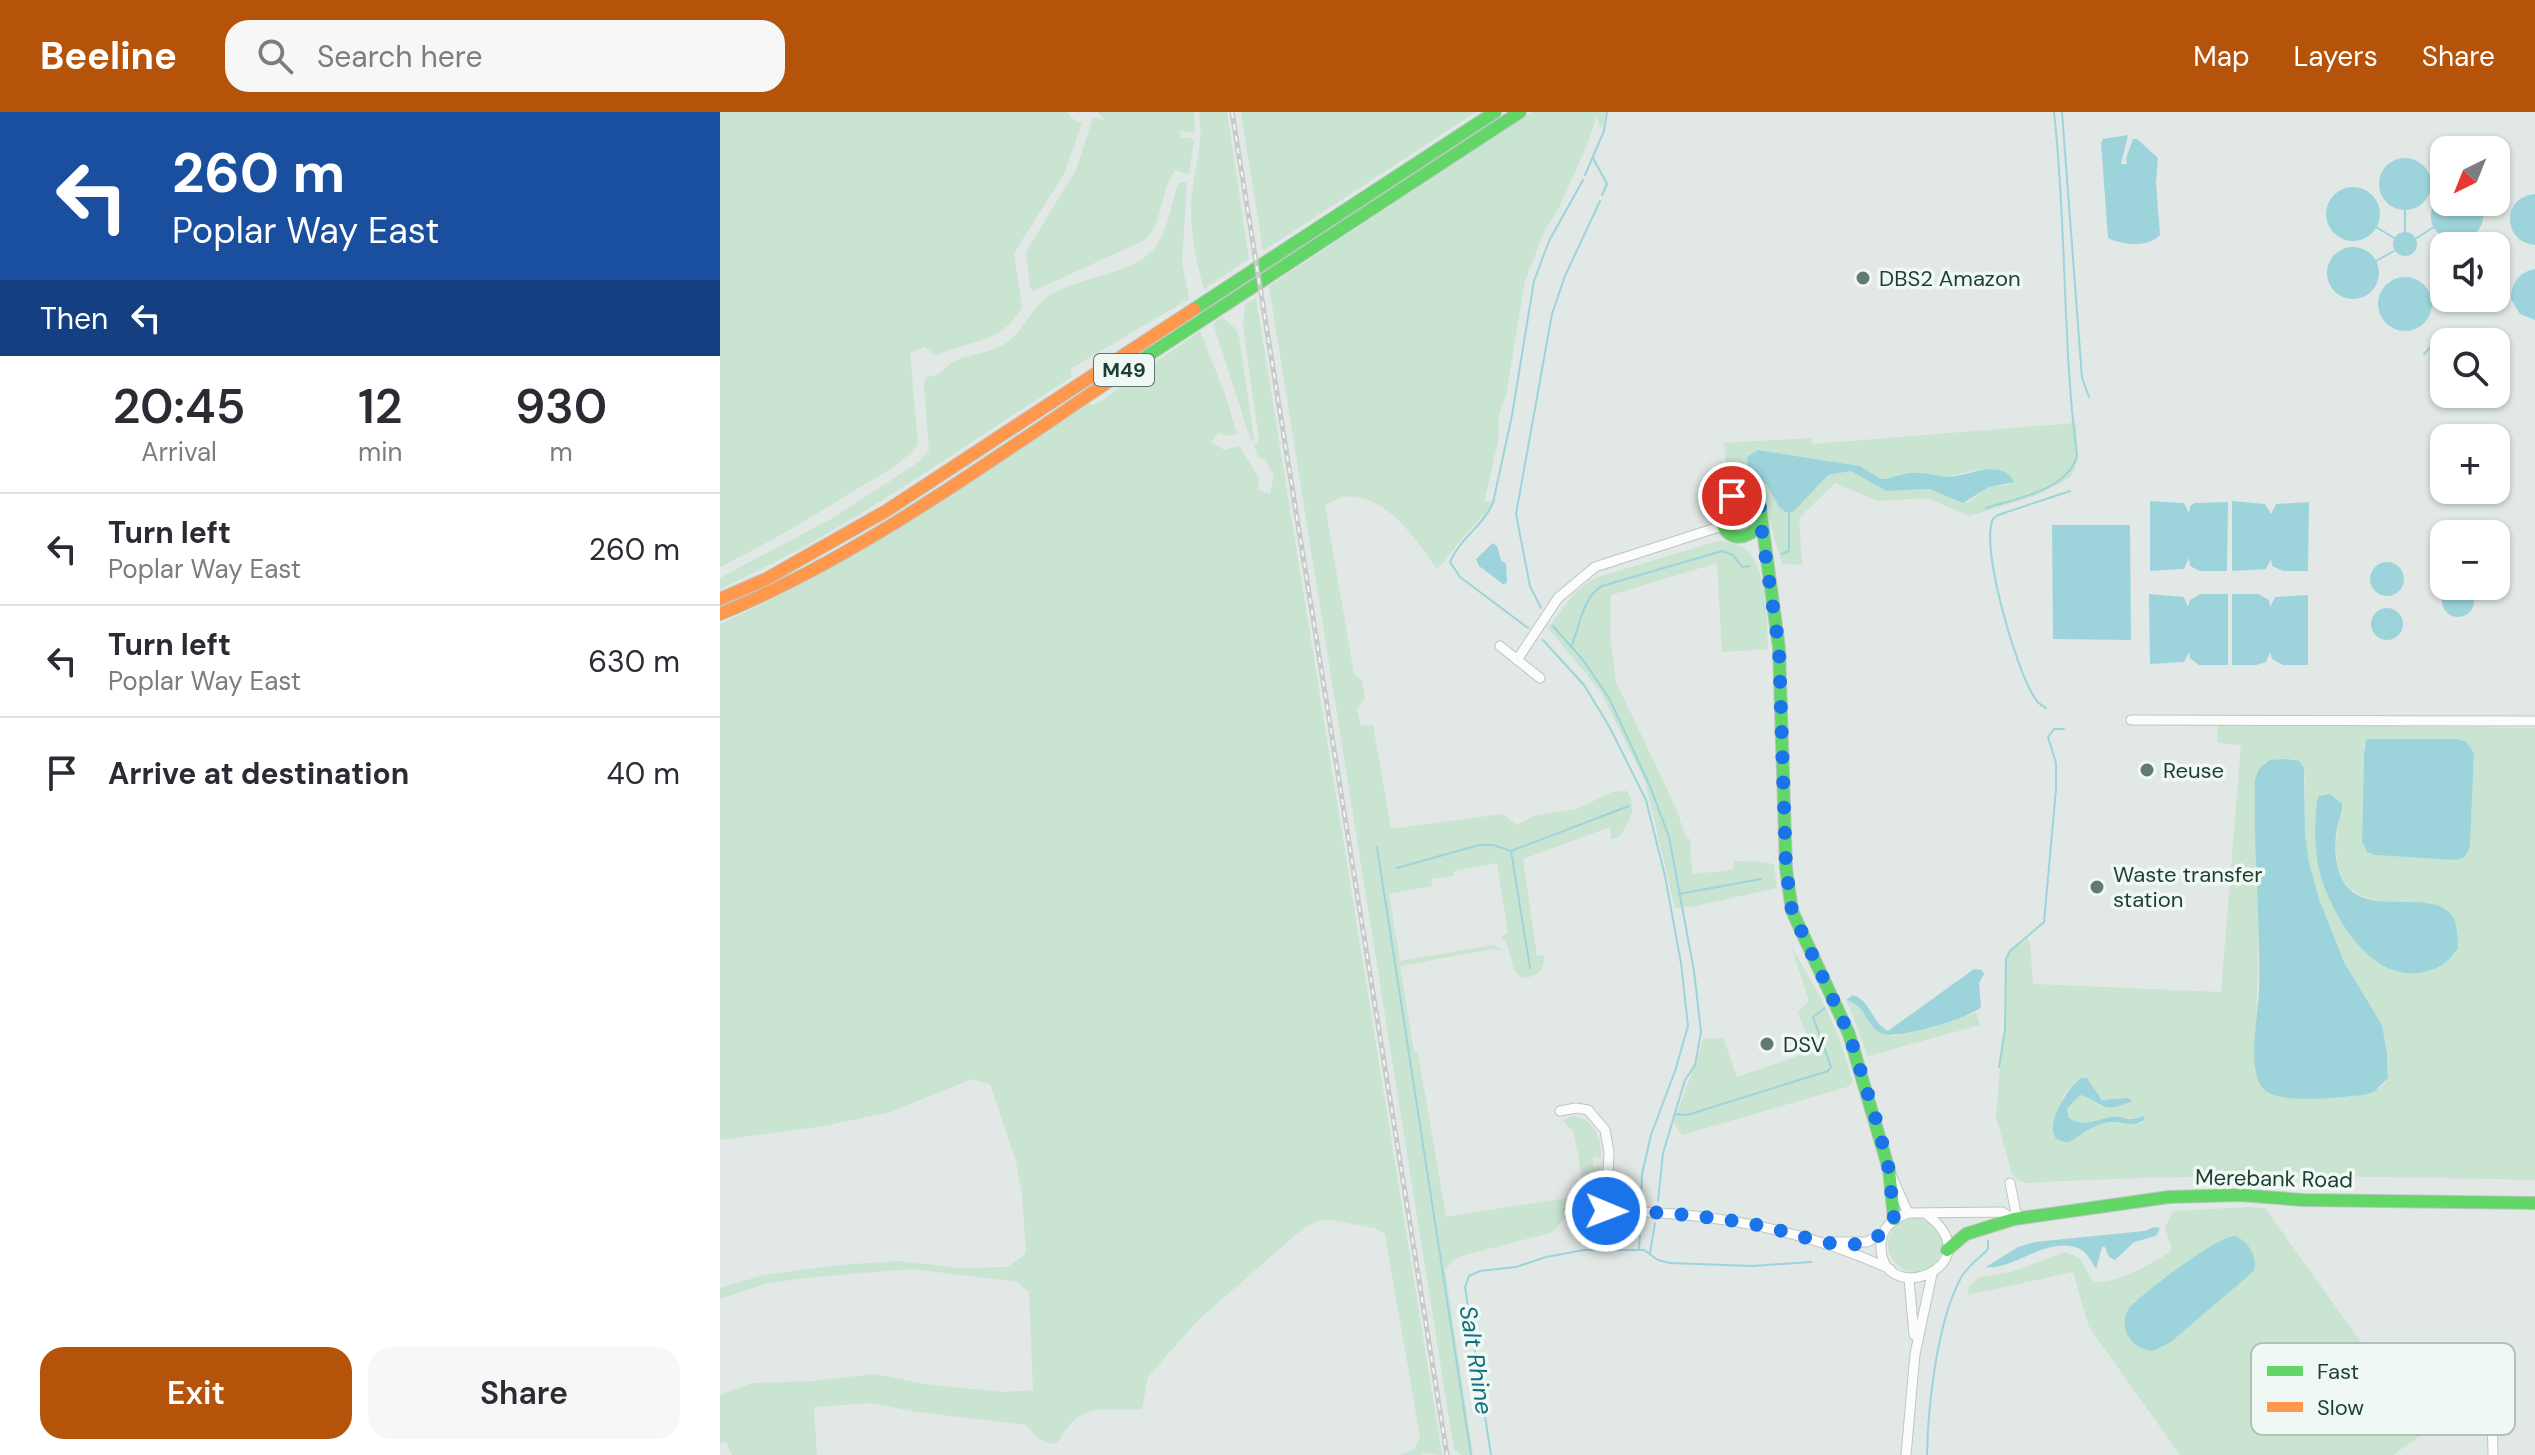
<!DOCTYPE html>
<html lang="en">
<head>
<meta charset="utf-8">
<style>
	:root { --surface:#fff; --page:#f7f7f7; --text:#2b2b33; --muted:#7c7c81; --line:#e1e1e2; --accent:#b45309 }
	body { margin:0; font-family:"DM Sans",sans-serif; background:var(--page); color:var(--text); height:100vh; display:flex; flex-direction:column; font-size:30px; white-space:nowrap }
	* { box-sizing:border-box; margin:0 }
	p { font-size:26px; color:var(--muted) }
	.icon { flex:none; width:44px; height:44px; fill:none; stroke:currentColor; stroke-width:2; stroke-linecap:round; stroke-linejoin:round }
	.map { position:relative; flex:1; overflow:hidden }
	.details { display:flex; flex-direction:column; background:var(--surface); width:720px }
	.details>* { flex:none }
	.banner { background:#1a4fa0; color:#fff; overflow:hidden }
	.needle { width:52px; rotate:223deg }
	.tools { position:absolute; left:1710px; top:24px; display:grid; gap:16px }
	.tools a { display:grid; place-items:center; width:80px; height:80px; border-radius:16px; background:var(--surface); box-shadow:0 2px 6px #0004; font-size:40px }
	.pin { position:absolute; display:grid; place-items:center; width:68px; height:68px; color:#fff; margin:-34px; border:4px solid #fff; border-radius:50%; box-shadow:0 2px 8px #0007 }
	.me { position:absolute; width:88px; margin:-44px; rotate:91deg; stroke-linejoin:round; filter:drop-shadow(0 0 6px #0008) }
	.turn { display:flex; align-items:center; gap:28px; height:168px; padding:0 40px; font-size:36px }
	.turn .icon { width:104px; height:104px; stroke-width:2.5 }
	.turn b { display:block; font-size:56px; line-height:68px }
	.then { display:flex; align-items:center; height:76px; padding:0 40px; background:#0003; gap:16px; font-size:30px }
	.eta { display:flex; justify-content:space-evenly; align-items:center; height:136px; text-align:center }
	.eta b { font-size:48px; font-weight:600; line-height:56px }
	.cta { display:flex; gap:16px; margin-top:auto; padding:16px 40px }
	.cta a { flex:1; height:92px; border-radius:24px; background:var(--accent); color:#fff; font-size:32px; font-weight:600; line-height:92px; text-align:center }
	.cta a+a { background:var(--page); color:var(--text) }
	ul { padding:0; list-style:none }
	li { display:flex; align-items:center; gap:24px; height:112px; padding:0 40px; border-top:2px solid var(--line) }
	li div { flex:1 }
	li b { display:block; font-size:30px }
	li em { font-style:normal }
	header { display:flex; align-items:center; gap:48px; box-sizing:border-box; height:112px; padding:0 40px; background:var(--accent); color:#fff }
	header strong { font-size:38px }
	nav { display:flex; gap:44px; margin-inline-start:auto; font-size:28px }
	.search { width:560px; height:72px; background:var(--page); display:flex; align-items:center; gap:20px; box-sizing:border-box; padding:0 28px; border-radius:24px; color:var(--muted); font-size:30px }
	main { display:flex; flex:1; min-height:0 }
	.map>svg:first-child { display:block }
</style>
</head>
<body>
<header>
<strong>Beeline</strong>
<div class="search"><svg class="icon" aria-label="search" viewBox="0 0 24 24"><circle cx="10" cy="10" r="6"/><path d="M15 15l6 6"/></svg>Search here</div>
<nav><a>Map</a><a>Layers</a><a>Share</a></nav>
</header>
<main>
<section class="details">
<div class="banner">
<div class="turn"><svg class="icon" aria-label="left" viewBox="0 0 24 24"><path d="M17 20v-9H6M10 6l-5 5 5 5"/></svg><div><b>260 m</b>Poplar Way East</div></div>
<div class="then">Then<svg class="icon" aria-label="left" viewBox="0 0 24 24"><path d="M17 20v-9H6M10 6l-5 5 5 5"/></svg></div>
</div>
<div class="eta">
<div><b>20:45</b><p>Arrival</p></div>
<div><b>12</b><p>min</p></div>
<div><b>930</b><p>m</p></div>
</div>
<ul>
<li><svg class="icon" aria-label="left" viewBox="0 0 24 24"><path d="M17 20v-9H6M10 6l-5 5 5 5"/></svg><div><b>Turn left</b><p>Poplar Way East</p></div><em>260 m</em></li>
<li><svg class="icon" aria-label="left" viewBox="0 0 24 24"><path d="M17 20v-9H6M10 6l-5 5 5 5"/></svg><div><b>Turn left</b><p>Poplar Way East</p></div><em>630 m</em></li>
<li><svg class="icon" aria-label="arrive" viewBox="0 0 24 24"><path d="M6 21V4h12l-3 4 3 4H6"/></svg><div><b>Arrive at destination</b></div><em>40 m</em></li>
</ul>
<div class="cta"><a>Exit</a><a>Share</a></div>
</section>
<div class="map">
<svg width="1815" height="1343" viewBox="0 0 1815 1343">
	<rect width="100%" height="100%" fill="#e2e8e5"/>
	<path fill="#c9e4d0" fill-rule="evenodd" d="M 0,0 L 347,0 L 351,6 L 362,11 L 344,62 L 294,141 L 302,196 C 275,237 254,224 216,244 L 205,235 L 190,241 L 198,333 C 181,353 158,364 137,377 C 92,405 47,432 0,455 Z
		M 377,0 L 474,0 L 475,20 L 460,19 L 461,27 L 468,25 L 474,28 L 469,62 L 455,58 C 439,79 445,112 423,129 L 313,179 L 310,176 L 306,140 L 356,58 L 373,5 L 386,9 Z
		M 479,0 L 507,0 L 529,147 L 484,177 C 475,147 469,114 472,82 C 475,50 484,34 479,0 Z
		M 521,0 L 756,0 L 543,139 Z
		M 812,0 L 885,0 L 884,13 L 880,16 L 877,4 L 867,33 L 839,96 L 825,118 L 805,169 L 786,284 L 779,301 L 778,330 L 764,390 L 776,388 C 767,402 756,410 746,422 C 735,434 729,446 717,457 C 696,428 665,379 623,385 C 617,386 610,391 605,393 L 634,562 L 642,568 L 645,586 L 637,597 L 641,614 L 653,613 L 671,717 L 782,702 L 797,713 L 814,704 L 857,697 L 892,680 L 907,679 C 918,698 909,710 898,726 L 891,727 L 890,715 L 803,747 L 817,844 L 824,843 C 824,859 818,865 802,866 L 794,858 L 786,829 L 781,826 L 788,820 L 777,751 L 734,759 L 734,764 L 711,767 L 712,774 L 669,782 L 680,849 L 774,833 L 782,839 L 772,837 L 680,854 L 694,940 L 698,941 L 726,1105 L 865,1083 L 854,1021 L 843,1009 L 851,1004 C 874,1006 882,1025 881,1046 L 873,1045 L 873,1054 L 881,1055 C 879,1068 879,1085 864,1090 C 856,1092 852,1090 845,1095 L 845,1105 L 833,1120 L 738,1145 L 725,1157 L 753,1343 L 742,1343 L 734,1337 L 549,174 Z
		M 459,70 L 467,71 L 462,151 L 469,187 L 350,257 L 352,265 C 236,338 126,420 0,477 L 0,466 L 111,407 L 199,350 L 209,339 L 204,273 L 206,265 C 225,264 224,253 237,248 C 254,241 274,241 289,229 C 305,216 312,194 330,183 C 359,165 410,163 432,139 C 449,121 450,92 459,70 Z
		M 536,186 L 722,1343 L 702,1341 L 701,1343 L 679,1343 C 691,1340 696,1337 700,1325 L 665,1122 L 655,1116 L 604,1107 L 586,1114 L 478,1208 L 428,1265 L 422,1297 C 379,1300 361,1288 338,1330 L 330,1332 L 318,1326 L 306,1313 L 198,1300 L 151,1291 L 94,1295 L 97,1343 L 12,1343 L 6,1330 L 0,1331 L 0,1283 L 32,1271 L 92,1269 L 155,1262 L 210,1273 L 285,1280 L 313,1278 L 309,1180 L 295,1169 L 190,1157 L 94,1165 L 48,1171 L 0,1187 L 0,1176 L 44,1163 L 119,1153 L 180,1149 L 238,1156 L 288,1155 L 306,1141 L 302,1083 L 296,1050 L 270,972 L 252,967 L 170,1000 L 104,1014 L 0,1028 L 0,512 C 132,453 249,370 370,291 L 372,293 L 381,289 L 480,219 L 505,282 L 517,322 L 509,324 L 499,321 L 491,330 L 504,338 L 519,334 L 539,366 L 538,378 L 550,382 L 554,364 L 545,347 L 538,345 L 534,334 L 539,328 L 523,215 L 525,192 Z
		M 502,205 L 516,217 L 519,225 L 534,327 L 531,329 L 493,211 Z
		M 1356,311 L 1358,346 L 1352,363 L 1346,368 L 1315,384 L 1249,404 L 1207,386 L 1158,389 L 1115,371 L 1079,406 L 1082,453 L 1062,452 L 1044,390 L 1037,381 L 1013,368 L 1007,357 L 1004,331 L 1091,326 L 1093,332 ZM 1038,338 L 1140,354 L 1161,367 L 1191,361 L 1229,365 L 1250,359 L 1278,357 L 1290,372 L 1269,375 L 1247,391 L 1209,377 L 1166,379 L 1131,359 L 1108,363 L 1059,395 L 1047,373 L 1031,364 Z
		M 998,429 C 1006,430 1015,431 1022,435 C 1048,450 1047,511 1048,537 L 1002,540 L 997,451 L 891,483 L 890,523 L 896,570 L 956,696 L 966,726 L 970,727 L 972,762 L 1013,758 L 1014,749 L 1047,750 L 1054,753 L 1057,776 L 976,794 L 955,796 L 925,669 L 881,580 L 828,516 L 855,480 L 875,466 Z
		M 1498,612 L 1815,616 L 1815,1068 C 1645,1064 1475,1061 1306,1071 L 1298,1068 L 1292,1062 L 1276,1005 L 1282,927 L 1285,918 L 1286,847 L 1290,839 L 1307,826 L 1310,831 L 1313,872 L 1501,880 L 1521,633 L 1497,631 ZM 1644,633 L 1754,641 L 1750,734 C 1748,744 1744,746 1735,748 L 1655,743 L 1647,740 L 1642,729 ZM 1566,647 L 1584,656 C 1587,678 1583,701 1585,723 C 1589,767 1605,814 1626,852 C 1644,887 1667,911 1668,952 C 1668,958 1669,966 1666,970 C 1651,990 1594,985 1571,985 L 1536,918 L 1544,651 L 1549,648 ZM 1623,699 C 1616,715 1615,731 1617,748 C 1623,803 1687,785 1725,798 C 1732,812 1743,827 1733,843 L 1649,844 C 1611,798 1593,763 1596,702 ZM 1356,969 L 1370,969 C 1379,991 1387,990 1408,986 L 1409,991 C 1381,1002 1381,990 1360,983 L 1347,997 L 1349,1006 C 1363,1015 1373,1008 1389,1006 C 1401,1005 1410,1009 1423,1004 L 1423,1010 C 1411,1015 1397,1009 1384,1011 C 1367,1014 1357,1026 1341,1030 L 1333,1023 L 1343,984 Z
		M 1071,834 L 1102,888 L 1119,926 L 1133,969 L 1127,975 L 962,1023 L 954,1010 C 963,981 976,955 983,927 L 1003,926 L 1017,965 L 1092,939 L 1078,900 L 1089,889 Z
		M 1127,889 L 1137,891 L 1149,909 L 1173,924 L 1256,901 L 1260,913 L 1148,944 Z
		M 1528,1095 L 1545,1096 L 1705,1320 L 1673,1343 L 1460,1343 L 1369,1215 L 1353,1160 L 1247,1183 L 1249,1175 L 1259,1165 L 1291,1160 L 1345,1140 L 1359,1146 L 1373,1169 C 1390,1175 1437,1150 1452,1138 L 1445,1115 L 1454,1099 ZM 1514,1124 C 1528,1132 1537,1143 1534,1159 L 1451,1230 L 1410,1228 L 1406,1214 L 1414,1190 L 1503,1128 Z
		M1168 1133a27 27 0 1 1 54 0a27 27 0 1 1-54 0Z"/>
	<path fill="#9dd4dc" d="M 1408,23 L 1401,52 L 1407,52 L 1406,46 L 1413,27 L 1417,27 L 1438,46 L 1436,71 L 1440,123 C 1428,136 1403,133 1388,126 L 1381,31 L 1383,27 Z
		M1659 72a26 26 0 1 1 52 0a26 26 0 1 1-52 0Z
		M1606 102a27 27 0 1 1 54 0a27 27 0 1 1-54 0Z
		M 1724,80 L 1724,90 L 1760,90 C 1778,135 1708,141 1711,101 C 1712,92 1717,85 1724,80 Z
		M 1815,82 L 1815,133 C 1782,130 1781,85 1815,82 Z
		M1673 132a12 12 0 1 1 24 0a12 12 0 1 1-24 0Z
		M1607 161a26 26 0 1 1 52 0a26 26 0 1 1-52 0Z
		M 1724,139 L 1724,186 L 1750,186 C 1717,199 1696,159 1724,139 Z
		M 1815,157 L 1815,208 L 1800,202 L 1791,187 C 1791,171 1799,160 1815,157 Z
		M1658 192a27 27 0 1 1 54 0a27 27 0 1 1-54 0Z
		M 1038,338 L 1140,354 L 1161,367 C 1172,367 1181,361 1192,361 C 1205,360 1218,365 1230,365 C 1250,363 1283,346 1294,370 L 1269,375 L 1243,391 L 1209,377 L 1166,379 L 1131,359 L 1108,363 L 1074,399 L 1067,401 L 1059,395 L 1047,373 L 1029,362 L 1027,345 Z
		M 1430,389 L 1464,391 L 1469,401 L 1470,394 L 1475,391 L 1508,390 L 1507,459 L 1480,459 L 1470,454 L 1469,446 L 1464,457 L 1430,459 Z
		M 1512,389 L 1545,392 L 1551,402 L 1556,392 L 1589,390 L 1588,459 L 1563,459 L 1552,454 L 1551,447 L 1546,457 L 1512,459 Z
		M 1332,413 L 1410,413 L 1411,528 L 1333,527 Z
		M 773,431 L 777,434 L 781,448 L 786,452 L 787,470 L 784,473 L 759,454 L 756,447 Z
		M1650 467a17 17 0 1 1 34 0a17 17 0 1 1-34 0Z
		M1722 489a16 16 0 1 1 32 0a16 16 0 1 1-32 0Z
		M 1429,482 L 1464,485 L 1468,495 L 1470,488 L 1481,482 L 1508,482 L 1508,553 L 1479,553 L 1470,546 L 1469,540 L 1464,550 L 1430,552 Z
		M 1512,482 L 1538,482 L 1549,488 L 1550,495 L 1555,485 L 1588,483 L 1588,553 L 1563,553 L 1552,547 L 1550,540 L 1546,550 L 1536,553 L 1512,553 Z
		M1651 512a16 16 0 1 1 32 0a16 16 0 1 1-32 0Z
		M 1650,627 L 1738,627 L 1746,630 L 1754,641 L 1750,734 C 1748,743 1744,747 1735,748 L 1655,743 L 1647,740 L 1642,729 L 1644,641 L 1646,628 Z
		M 1566,647 L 1579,649 L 1584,656 L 1585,722 L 1589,751 L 1599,787 L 1624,850 L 1662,913 L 1667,941 L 1668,966 L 1654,980 L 1644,983 C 1621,985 1566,992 1547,980 C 1525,965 1538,903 1539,880 C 1541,809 1533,738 1535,667 L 1539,657 L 1549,648 Z
		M 1610,682 L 1622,692 C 1623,701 1619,707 1617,716 C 1614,731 1615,751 1621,765 C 1642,811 1711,772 1733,805 C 1738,814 1737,826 1738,836 C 1728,851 1716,859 1697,861 C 1651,865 1619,813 1604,774 C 1594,747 1594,717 1597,689 L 1599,684 Z
		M 1254,857 L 1262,858 L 1264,862 L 1259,871 L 1261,895 C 1251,906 1173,929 1160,921 C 1144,910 1146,893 1126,888 L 1133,883 C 1151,889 1152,911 1168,919 Z
		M 1361,966 L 1367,966 L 1382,988 L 1408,986 L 1412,989 C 1381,1004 1383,989 1360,983 L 1347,997 L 1349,1006 C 1365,1016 1376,1007 1392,1005 C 1405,1003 1405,1011 1423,1004 L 1425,1007 C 1414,1016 1404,1010 1392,1010 C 1373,1011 1364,1022 1349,1030 C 1313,1032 1346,976 1361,966 Z
		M 1434,1115 L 1440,1116 L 1436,1124 L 1414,1130 L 1395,1148 L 1389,1145 L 1385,1135 L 1382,1135 L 1376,1157 C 1372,1151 1368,1141 1360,1137 C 1328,1122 1293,1159 1266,1155 L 1298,1135 L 1315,1130 L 1424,1119 Z
		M 1514,1124 C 1528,1128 1538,1145 1534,1159 L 1451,1230 L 1433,1239 C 1411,1237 1397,1216 1409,1196 C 1424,1180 1495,1126 1514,1124 Z"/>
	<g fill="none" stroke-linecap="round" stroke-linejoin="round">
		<path stroke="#9dd4dc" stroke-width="2" d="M 1342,0 L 1362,266 L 1369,285
			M 873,46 L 887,72 L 882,83
			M 865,63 L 884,19 L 887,0
			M 1685,98 L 1685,120
			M 1656,115 L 1674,126
			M 1695,127 L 1714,115
			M 1656,149 L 1674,139
			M 1704,242 L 1727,218
			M 1266,396 C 1295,387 1348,378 1357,344 C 1342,230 1347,114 1334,0
			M 1062,442 L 1069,439 L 1069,401
			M 821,496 L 810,474 L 796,402 L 832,202 L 845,164 L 880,89
			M 833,514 L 863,548 L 889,586 L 929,672 L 949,725 L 974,859 L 981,920 L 975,953 L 965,968 L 943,1041 L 938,1089
			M 808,516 L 740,465 L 730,450 C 740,426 763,414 773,391 L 792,303 L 814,169 L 829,129 L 863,68
			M 823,528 L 864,573 L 889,614 L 926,688 L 945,764 L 961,851 L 968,914 L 955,959 L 931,1023 L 922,1062 L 921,1088
			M 852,533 C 859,515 864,483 882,474 L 1002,439 L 1013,443 L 1022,455 L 1029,454
			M 1326,596 C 1320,593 1316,589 1313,583 C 1296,556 1260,435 1273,407 L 1278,403 L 1350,379
			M 657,735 L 751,1343
			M 791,739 L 810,856
			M 677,756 L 759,733 L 773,733 L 791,739 L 909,694
			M 959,782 L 1041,767
			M 1279,955 L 1285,918 L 1286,847 L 1290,839 L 1324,810 L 1336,677 L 1336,651 L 1328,625 L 1334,617 L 1344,617
			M 955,1002 L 967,1003 L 1108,959 L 1111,955 L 1093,905 L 1105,896
			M 919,1137 L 921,1108
			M 930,1141 L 935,1111
			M 771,1343 L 745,1175 L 749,1164 L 760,1159 L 796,1155 L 826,1145 L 864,1138 L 924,1138 L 938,1148 L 950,1151 L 1032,1154 L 1091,1150
			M 1207,1343 C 1208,1293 1217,1208 1242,1164 C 1249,1153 1260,1146 1268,1137 L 1268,1129"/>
		<defs>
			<path id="street" d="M 780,534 L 820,566
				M 797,548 L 838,486 L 875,455 L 1002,414
				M 1411,608 L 1815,609
				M 840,999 L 856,996 L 868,998 L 885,1018 L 889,1040 L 886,1099
				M 1172,1065 L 1188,1101
				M 1290,1071 L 1297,1106
				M 848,1101 C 958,1094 1069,1111 1170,1157
				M 1206,1102 C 1276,1154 1158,1199 1161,1132 C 1162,1115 1173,1107 1188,1101 L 1282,1100 L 1294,1107
				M 1112,1130 L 1147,1130 L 1163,1121
				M 1189,1167 L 1194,1223
				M 1772,1299 L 1773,1343
				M 1186,1343 L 1195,1242 L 1212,1162"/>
			<path id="fast" d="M 474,197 L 775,0
				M 418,250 L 800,0
				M 1041,413 C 998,455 982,370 1031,384 L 1040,396 L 1059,536 L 1066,756 L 1072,799 L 1129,922 L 1169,1058 L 1174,1107
				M 1227,1138 L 1246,1122 L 1294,1107 L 1449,1085 L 1520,1083 L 1583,1088 L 1815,1091"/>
			<path id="slow" d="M 0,487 L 46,467 L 166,399 L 474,197
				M 0,502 C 146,442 286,337 418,250"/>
		</defs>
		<use href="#street" stroke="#bfc5c2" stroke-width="11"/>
		<use href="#fast" stroke="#bdc6c3" stroke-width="14"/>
		<use href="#slow" stroke="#bdc6c3" stroke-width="14"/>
		<use href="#street" stroke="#fbfcfb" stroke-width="9"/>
		<use href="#fast" stroke="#63d668" stroke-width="12"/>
		<use href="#slow" stroke="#ff974d" stroke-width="12"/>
		<defs>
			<path id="rail" d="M 512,0 L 727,1343"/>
		</defs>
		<use href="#rail" stroke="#c6cac9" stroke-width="5"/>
		<use href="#rail" stroke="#eff8f3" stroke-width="2" stroke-dasharray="6" stroke-linecap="butt"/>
	</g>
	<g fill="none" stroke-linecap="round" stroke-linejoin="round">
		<path stroke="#1a73e8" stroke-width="14" stroke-dasharray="0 25.2" d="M 886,1099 C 937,1099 989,1104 1038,1113 C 1070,1119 1115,1140 1147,1130 C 1160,1126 1165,1116 1174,1107 L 1169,1058 L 1158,1014 L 1129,922 L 1072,799 L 1066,756 L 1059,536 L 1041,413 C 1045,392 1033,379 1012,384"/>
	</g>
	<g fill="#637a72" stroke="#eff8f3" stroke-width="3">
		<circle cx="1143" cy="166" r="8"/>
		<circle cx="1427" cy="658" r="8"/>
		<circle cx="1377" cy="775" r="8"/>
		<circle cx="1047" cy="932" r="8"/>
	</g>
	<g text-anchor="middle" stroke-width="7" stroke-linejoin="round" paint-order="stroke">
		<rect fill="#eff8f3" stroke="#5d766d" stroke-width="2" x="374" y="242" width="60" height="32" rx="6"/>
		<g font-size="20" font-weight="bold" fill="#1e3e34">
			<text x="404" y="265">M49</text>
		</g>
		<g font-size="22" fill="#1e3e34" stroke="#eff8f3" text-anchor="start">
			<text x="1159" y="174">DBS2 Amazon</text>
			<text x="1443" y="666">Reuse</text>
			<text x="1393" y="770">Waste transfer<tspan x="1393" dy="25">station</tspan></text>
			<text x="1063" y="940">DSV</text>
		</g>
		<g font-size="22" fill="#1e3e34" stroke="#eff8f3">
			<text transform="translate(1554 1066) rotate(1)" y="8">Merebank Road</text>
		</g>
		<g font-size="24" font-style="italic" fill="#117080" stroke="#eff8f3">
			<text transform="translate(756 1248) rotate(81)" y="8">Salt Rhine</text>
		</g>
	</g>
	<rect x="1531" y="1231" width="264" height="92" rx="12" fill="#eff8f3" stroke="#b0c0ba" stroke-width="2"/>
	<rect x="1547" y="1254" width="36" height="10" fill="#63d668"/>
	<rect x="1547" y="1290" width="36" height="10" fill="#ff974d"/>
	<g font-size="22" fill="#1e3e34">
		<text x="1597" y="1267">Fast</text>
		<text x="1597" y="1303">Slow</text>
	</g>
</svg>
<div class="tools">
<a><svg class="needle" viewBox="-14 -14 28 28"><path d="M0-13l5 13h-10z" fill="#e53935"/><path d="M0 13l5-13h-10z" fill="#7c7c81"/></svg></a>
<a><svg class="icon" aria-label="sound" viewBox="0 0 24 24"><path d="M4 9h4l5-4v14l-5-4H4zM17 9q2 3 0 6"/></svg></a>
<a><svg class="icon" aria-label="search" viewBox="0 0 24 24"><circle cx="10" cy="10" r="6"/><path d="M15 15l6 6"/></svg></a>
<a>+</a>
<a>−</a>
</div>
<div class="pin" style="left:1012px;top:384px;background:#d93025"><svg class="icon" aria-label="arrive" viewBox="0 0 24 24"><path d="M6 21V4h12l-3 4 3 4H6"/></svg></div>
<svg class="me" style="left:886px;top:1099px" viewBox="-20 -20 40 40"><circle r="17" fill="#1a73e8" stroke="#fff" stroke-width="3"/><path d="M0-11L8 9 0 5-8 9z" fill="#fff"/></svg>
</div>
</main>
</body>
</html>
